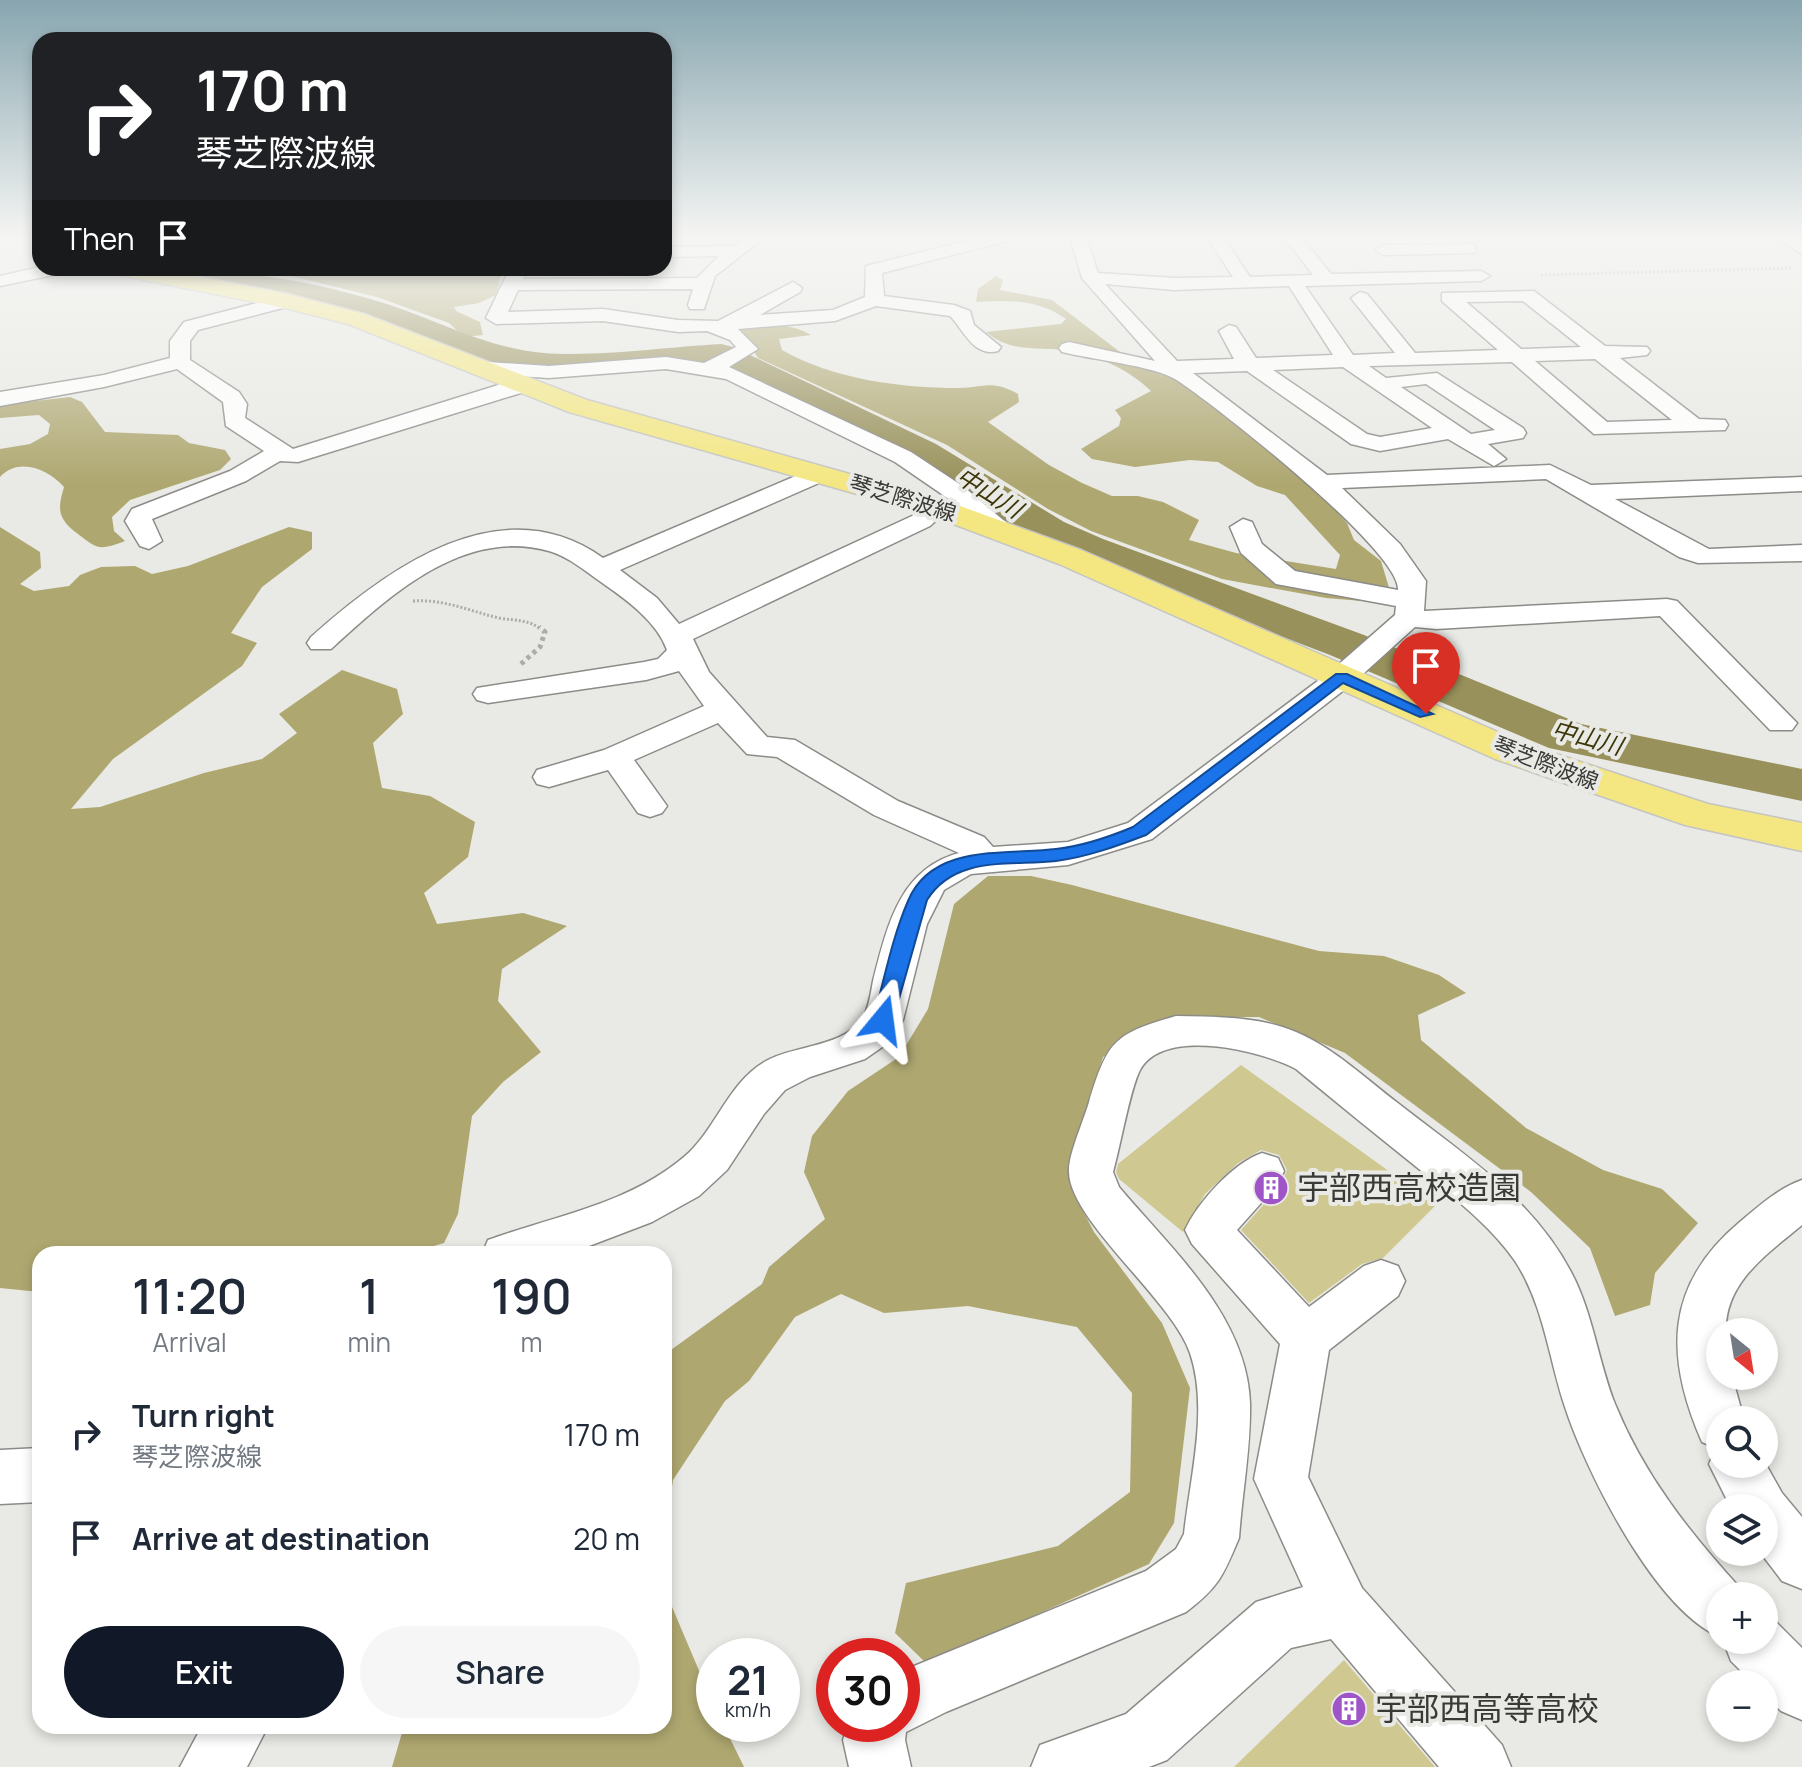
<!DOCTYPE html>
<html lang="en">
<head>
<meta charset="utf-8">
<style>
	:root { --surface:#fff; --page:#f6f6f7; --text:#1f2937; --muted:#747a83; --accent:#111827 }
	body { margin:0; font-family:Manrope,"Noto Sans JP",sans-serif; background:var(--page); color:var(--text); height:100vh; display:flex; flex-direction:column; font-size:30px; white-space:nowrap }
	* { box-sizing:border-box; margin:0 }
	p { font-size:26px; color:var(--muted) }
	.icon { flex:none; width:44px; height:44px; fill:none; stroke:currentColor; stroke-width:2; stroke-linecap:round; stroke-linejoin:round }
	.map { position:relative; flex:1; overflow:hidden }
	.side { position:absolute; left:32px; top:1246px; width:640px; height:488px; display:flex; flex-direction:column; background:var(--surface); border-radius:24px; box-shadow:0 4px 12px #0003 }
	.side>* { flex:none }
	.hud { position:absolute; left:32px; top:32px; width:640px; height:244px; border-radius:24px; box-shadow:0 4px 12px #0003; background:#202124; color:#fff; overflow:hidden }
	.needle { width:52px; rotate:150deg }
	.tools { position:absolute; left:1706px; top:1318px; display:grid; gap:16px }
	.tools a { display:grid; place-items:center; width:72px; height:72px; border-radius:50%; background:var(--surface); box-shadow:0 4px 12px #0003; font-size:40px }
	.speed { position:absolute; left:696px; top:1638px; display:flex; gap:16px; font-size:40px; font-weight:700; text-align:center }
	.speed>* { display:grid; place-content:center; width:104px; height:104px; border-radius:50%; background:var(--surface); box-shadow:0 4px 12px #0003; line-height:1 }
	.speed small { font-size:20px; font-weight:400 }
	.speed .limit { border:12px solid #d22; background:#fff; color:#111 }
	.pin { position:absolute; display:grid; place-items:center; width:68px; height:68px; color:#fff; margin:-82px -34px; border-radius:50% 50% 50% 0; rotate:-45deg; box-shadow:0 0 8px #0007 }
	.pin .icon { rotate:45deg }
	.me { position:absolute; width:88px; margin:-44px; rotate:16deg; stroke-linejoin:round; filter:drop-shadow(0 0 6px #0008) }
	.turn { display:flex; align-items:center; gap:28px; height:168px; padding:0 32px; font-size:36px }
	.turn .icon { width:104px; height:104px; stroke-width:2.5 }
	.turn b { display:block; font-size:56px; line-height:68px }
	.then { display:flex; align-items:center; height:76px; padding:0 32px; background:#0003; gap:16px; font-size:30px }
	.eta { display:flex; justify-content:space-evenly; align-items:center; height:136px; text-align:center }
	.eta b { font-size:48px; font-weight:600; line-height:56px }
	.primary-button { display:flex; gap:16px; margin-top:auto; padding:16px 32px }
	.primary-button a { flex:1; height:92px; border-radius:48px; background:var(--accent); color:#fff; font-size:32px; font-weight:600; line-height:92px; text-align:center }
	.primary-button a+a { background:var(--page); color:var(--text) }
	ul { padding:0; list-style:none }
	li { display:flex; align-items:center; gap:24px; height:104px; padding:0 32px }
	li div { flex:1 }
	li b { display:block; font-size:30px }
	li em { font-style:normal }
	.map>svg:first-child { display:block }
</style>
</head>
<body>
<div class="map">
<svg width="1802" height="1767" viewBox="0 0 1802 1767">
	<rect width="100%" height="100%" fill="#e9e9e5"/>
	<path fill="#aea770" d="M 258,268 L 503,268 L 496,295 L 479,303 L 454,307 L 456,311 L 480,322 L 483,335 L 464,337 L 449,323 L 377,297 Z
		M 996,276 L 1003,280 L 1000,290 L 1052,300 L 1120,352 L 1155,364 L 1156,373 L 1182,381 L 1307,480 L 1347,523 L 1354,540 L 1381,561 L 1390,591 L 1374,602 L 1326,598 L 1222,579 L 1091,531 L 1048,509 L 947,445 L 758,358 L 741,330 C 765,325 790,322 811,335 L 779,339 L 782,350 C 833,379 900,388 958,388 C 985,388 991,379 1018,394 L 1019,402 L 988,422 L 1049,465 L 1082,483 L 1112,496 L 1138,496 L 1163,502 L 1199,520 L 1189,540 L 1236,553 L 1336,569 L 1340,555 L 1285,495 L 1257,486 L 1218,462 L 1190,460 L 1135,467 L 1092,459 L 1081,449 L 1119,426 L 1121,418 L 1115,410 L 1151,391 C 1127,368 1095,354 1062,350 C 1033,347 1010,352 986,332 L 1061,324 L 1066,319 C 1038,299 1010,300 976,302 L 978,289 Z
		M 70,397 L 82,402 L 105,432 L 178,435 L 189,443 L 225,450 L 231,459 L 220,470 L 130,500 L 112,517 L 114,531 L 125,541 C 96,552 97,548 74,531 C 57,517 58,507 64,487 C 48,469 19,457 0,477 L 0,449 L 30,444 L 48,434 L 50,424 L 39,415 L 0,418 L 0,405 Z
		M 0,527 L 40,552 L 41,568 L 20,584 L 34,591 L 69,586 L 80,575 L 101,567 L 135,566 L 152,574 L 188,566 L 289,527 L 312,532 L 312,549 L 262,587 L 231,633 L 257,643 L 242,666 L 113,759 L 71,809 L 100,807 L 204,773 L 262,759 L 297,733 L 279,714 L 342,670 L 397,689 L 403,714 L 373,743 L 382,788 L 430,796 L 475,822 L 468,857 L 424,893 L 437,924 L 523,913 L 567,926 L 502,969 L 498,1001 L 541,1052 L 503,1082 L 472,1116 L 458,1214 L 444,1243 L 407,1254 L 40,1254 L 40,1292 L 0,1288 Z
		M 988,876 L 1031,876 L 1072,885 L 1319,951 L 1384,956 L 1439,975 L 1466,993 L 1418,1015 L 1421,1040 L 1526,1128 L 1603,1170 L 1662,1189 L 1698,1223 L 1655,1273 L 1650,1305 L 1615,1316 L 1590,1248 L 1531,1192 L 1345,1053 L 1259,1017 L 1181,1017 L 1103,1057 L 1082,1121 L 1073,1192 L 1094,1232 L 1162,1323 L 1190,1388 L 1174,1523 L 1149,1564 L 927,1664 L 895,1633 L 906,1583 L 1058,1546 L 1130,1492 L 1132,1393 L 1077,1327 L 968,1306 L 884,1313 L 841,1294 L 795,1317 L 749,1381 L 725,1401 L 673,1480 L 664,1544 L 664,1355 L 762,1284 L 769,1267 L 825,1219 L 804,1172 L 812,1136 L 848,1091 L 899,1057 L 928,1009 L 954,904 Z
		M 664,1588 L 714,1706 L 714,1724 L 723,1724 L 744,1767 L 392,1767 L 404,1726 L 664,1726 Z"/>
	<g fill="none" stroke-linecap="round" stroke-linejoin="round">
		<path fill="#98915b" fill-rule="evenodd" d="M 154,268 C 233,268 311,280 387,304 C 438,321 490,349 544,353 C 597,357 667,347 721,344 L 733,347 L 936,444 L 1064,522 L 1103,539 L 1364,635 L 1581,724 L 1802,769 L 1802,801 L 1549,748 L 1330,655 L 1073,557 L 1034,540 L 910,460 L 716,364 L 545,373 L 484,360 L 327,306 L 168,277 L 158,274 Z"/>
	</g>
	<path fill="#cfc890" d="M 1241,1065 L 1436,1205 L 1383,1258 L 1362,1264 L 1309,1303 L 1241,1230 L 1281,1185 L 1287,1170 L 1279,1155 L 1261,1150 L 1238,1163 L 1205,1194 L 1183,1232 L 1119,1179 L 1116,1172 L 1118,1164 Z
		M 1344,1660 L 1435,1767 L 1234,1767 Z"/>
	<g fill="none" stroke-linecap="round" stroke-linejoin="round">
		<defs>
			<path id="minor" d="M 746,237 L 765,237 L 715,276 L 704,309 L 690,309 L 688,305 L 693,289 L 518,290 L 508,312 L 603,309 L 678,320 L 718,321 L 793,282 L 802,288 L 800,292 L 760,315 L 833,310 L 865,297 L 866,266 L 982,237 L 1009,237 L 1007,241 L 882,273 L 884,296 L 954,305 L 970,311 L 974,325 L 1001,347 L 998,351 C 973,358 962,327 950,316 L 876,306 L 835,321 L 738,329 L 758,349 L 729,367 L 911,452 L 964,487 L 1009,525 L 1013,530 L 1009,535 L 991,535 L 946,497 L 895,462 L 726,379 L 666,369 L 549,378 L 472,373 L 462,367 L 472,361 L 549,366 L 666,357 L 704,363 L 736,347 L 730,340 L 707,331 L 678,332 L 603,321 L 496,324 L 486,318 L 510,268 L 528,268 L 523,279 L 697,278 L 719,256 L 664,257 L 664,247 L 734,246 Z
				M 1070,237 L 1086,237 L 1098,273 L 1174,278 L 1233,277 L 1207,237 L 1223,237 L 1250,277 L 1313,275 L 1284,237 L 1301,237 L 1331,274 L 1481,271 L 1490,276 L 1481,281 L 1305,286 L 1353,355 L 1395,353 L 1351,298 L 1360,292 L 1367,294 L 1415,353 L 1498,350 L 1442,301 L 1442,293 L 1534,291 L 1605,346 L 1647,347 L 1650,351 L 1647,355 L 1620,358 L 1699,419 L 1725,420 L 1728,425 L 1725,430 L 1594,434 L 1512,362 L 1369,366 L 1386,378 L 1437,373 L 1523,428 L 1526,433 L 1523,438 L 1488,444 L 1506,459 L 1494,466 L 1448,439 L 1380,451 L 1351,444 L 1247,371 L 1193,373 L 1327,475 L 1550,465 L 1591,485 L 1802,477 L 1802,491 L 1615,499 L 1709,549 L 1802,545 L 1802,561 L 1698,563 L 1679,557 L 1546,479 L 1342,488 L 1400,544 L 1426,581 L 1424,611 L 1667,599 L 1677,601 L 1797,723 L 1792,730 L 1770,730 L 1660,616 L 1436,629 L 1415,627 L 1353,683 L 1152,839 L 1068,865 L 971,874 L 944,890 L 927,924 L 903,1020 L 888,1043 L 865,1059 L 810,1077 L 785,1090 L 764,1114 L 727,1170 L 699,1196 L 652,1222 L 568,1254 L 482,1254 L 488,1240 C 554,1216 629,1204 684,1157 C 716,1130 728,1082 766,1061 C 794,1045 847,1047 864,1016 C 869,1006 871,992 873,981 C 887,927 899,869 959,853 L 874,815 L 777,757 L 747,754 L 718,723 L 634,760 L 667,806 L 662,813 L 650,817 L 638,813 L 608,770 L 549,787 L 537,784 L 533,777 L 537,770 L 604,750 L 704,706 L 679,671 L 646,680 L 488,703 L 477,700 L 473,694 L 477,688 L 644,662 L 658,659 L 667,650 C 657,622 627,600 601,582 C 585,571 569,557 549,551 C 463,527 389,596 331,649 L 311,649 L 307,643 L 311,637 C 387,569 501,485 603,558 L 812,469 L 828,469 L 832,474 L 828,479 L 620,570 L 657,598 L 679,624 L 912,516 L 929,503 L 947,503 L 950,508 L 930,526 L 693,639 L 709,672 L 767,737 L 795,740 L 898,801 L 984,837 L 993,847 L 1068,842 L 1128,823 L 1331,671 L 1395,615 L 1396,606 L 1276,584 L 1241,553 L 1230,527 L 1243,519 L 1252,522 L 1262,544 L 1295,571 L 1398,590 C 1401,551 1213,403 1175,379 C 1154,366 1089,359 1062,352 L 1059,348 L 1062,344 L 1069,342 L 1155,361 L 1082,278 ZM 1105,284 L 1174,290 L 1289,286 L 1333,355 L 1256,358 L 1236,327 L 1229,325 L 1219,331 L 1234,359 L 1177,361 ZM 1523,301 L 1581,347 L 1521,349 L 1466,302 ZM 1595,359 L 1672,420 L 1607,422 L 1535,361 ZM 1343,367 L 1432,428 L 1380,437 L 1367,434 L 1273,370 ZM 1426,384 L 1495,430 L 1471,434 L 1401,387 Z
				M 1774,237 L 1794,237 L 1802,242 L 1802,254 Z
				M 1469,244 L 1475,245 L 1475,253 L 1384,255 L 1375,250 L 1384,245 Z
				M 40,267 L 71,268 L 68,272 L 0,286 L 0,276 Z
				M 287,295 L 294,297 L 294,305 L 198,330 L 190,341 L 190,360 L 239,392 L 247,404 L 245,418 L 293,449 L 511,381 L 519,380 L 530,386 L 527,391 L 298,462 L 280,461 L 246,481 L 152,519 L 162,541 L 149,549 L 140,546 L 125,521 L 132,509 L 230,471 L 264,451 L 226,426 L 223,402 L 177,369 L 104,387 L 0,406 L 0,392 L 104,375 L 170,358 L 170,341 L 184,322 Z
				M 1176,1016 C 1215,1017 1259,1016 1296,1032 C 1334,1048 1366,1079 1399,1104 C 1463,1154 1533,1199 1571,1272 C 1593,1313 1598,1361 1615,1404 C 1644,1475 1689,1532 1740,1588 L 1744,1596 L 1720,1596 L 1720,1637 C 1655,1610 1585,1470 1564,1404 C 1549,1358 1543,1303 1515,1261 C 1490,1225 1453,1197 1419,1169 C 1378,1136 1337,1103 1296,1069 C 1262,1051 1164,1026 1140,1070 C 1130,1089 1120,1148 1113,1172 L 1119,1187 C 1171,1249 1247,1316 1250,1403 C 1251,1447 1242,1494 1239,1538 C 1223,1576 1219,1587 1186,1612 L 946,1712 L 906,1732 L 905,1740 L 911,1767 L 849,1767 L 843,1740 L 848,1724 L 902,1724 L 902,1671 L 1146,1571 L 1176,1549 L 1184,1534 C 1190,1477 1209,1409 1190,1353 C 1172,1300 1070,1221 1069,1172 C 1068,1155 1084,1120 1089,1102 C 1108,1040 1114,1034 1176,1016 Z
				M 1262,1153 L 1278,1158 L 1284,1171 L 1278,1184 L 1237,1230 L 1309,1307 L 1364,1266 L 1381,1260 L 1398,1266 L 1405,1281 L 1398,1296 L 1329,1350 L 1308,1477 L 1362,1588 L 1502,1745 L 1511,1767 L 1439,1767 L 1331,1639 L 1291,1648 L 1167,1760 L 1149,1767 L 1031,1767 L 1040,1745 L 1126,1714 L 1256,1602 L 1303,1587 L 1254,1479 L 1280,1344 L 1192,1244 L 1185,1230 C 1198,1202 1233,1163 1262,1153 Z
				M 1802,1180 L 1802,1225 C 1767,1254 1724,1283 1726,1332 L 1720,1332 L 1720,1376 L 1732,1376 L 1744,1420 L 1720,1420 L 1720,1464 L 1764,1464 L 1764,1461 L 1782,1493 L 1802,1517 L 1802,1589 L 1782,1581 L 1760,1552 L 1764,1552 L 1764,1508 L 1731,1508 L 1709,1464 L 1716,1448 L 1702,1442 C 1664,1355 1665,1284 1741,1221 C 1760,1205 1779,1188 1802,1180 Z
				M 40,1448 L 40,1502 L 0,1504 L 0,1450 Z
				M 1764,1616 L 1773,1619 L 1802,1648 L 1802,1720 L 1781,1711 L 1764,1694 L 1764,1684 L 1754,1684 L 1731,1661 L 1723,1640 L 1764,1640 Z
				M 202,1726 L 268,1726 L 247,1767 L 180,1767 Z"/>
			<path id="major" d="M 108,268 L 153,268 L 287,294 L 364,314 L 587,400 L 949,502 L 1081,550 L 1523,743 L 1708,804 L 1802,823 L 1802,851 L 1685,825 L 1495,759 L 1059,564 L 927,514 L 569,412 L 348,324 L 285,308 L 119,275 Z"/>
		</defs>
		<use href="#minor" stroke="#8c8b88" stroke-width="3"/>
		<use href="#major" stroke="#c4c4c3" stroke-width="3"/>
		<path stroke="#acaca9" stroke-width="3" stroke-dasharray="2 2" stroke-linecap="butt" d="M 1541,275 L 1791,268
			M 413,601 C 445,599 469,611 499,618 C 516,621 527,619 541,629"/>
		<path stroke="#acaca9" stroke-width="5" stroke-dasharray="4 4" stroke-linecap="butt" d="M 521,664 L 540,647 L 545,632 L 539,627"/>
		<use href="#minor" fill="#fff" fill-rule="evenodd"/>
		<use href="#major" fill="#f4e782" fill-rule="evenodd"/>
	</g>
	<linearGradient id="sky" x2="0" y2="1"><stop stop-color="#88a6b0"/><stop offset="0.49" stop-color="#f5f5f3"/><stop offset="1" stop-color="#f5f5f3" stop-opacity="0"/></linearGradient>
	<rect width="1802" height="484" fill="url(#sky)"/>
	<path fill="#1a73e8" stroke="#114b97" stroke-width="2" d="M 1336,674 L 1347,674 L 1433,714 L 1420,717 L 1343,683 L 1146,835 C 1117,846 1087,857 1056,861 C 1010,866 955,855 927,900 L 893,1020 L 883,1028 L 876,1025 L 873,1020 C 884,981 892,938 908,901 C 932,843 1006,855 1056,849 C 1083,846 1109,837 1133,827 Z"/>
	<defs>
		<symbol id="building-disc" viewBox="-11 -11 22 22"><circle r="9.5" fill="#9f55c8" stroke="#e9e9e5"/><path d="M-4-6H4V6H1V3H-1V6H-4ZM-2.5-4.3h1.7v1.8h-1.7ZM.8-4.3h1.7v1.8H.8ZM-2.5-1h1.7V.8h-1.7ZM.8-1h1.7V.8H.8Z" fill="#fff"/></symbol>
	</defs>
	<g fill-rule="evenodd">
		<use href="#building-disc" x="1251" y="1168" width="40" height="40"/>
		<use href="#building-disc" x="1329" y="1689" width="40" height="40"/>
	</g>
	<g text-anchor="middle" stroke-width="8" stroke-linejoin="round" paint-order="stroke">
		<g font-size="22" fill="#393937" stroke="#e9e9e5">
			<text transform="translate(903 498) rotate(17)" y="8">琴芝際波線</text>
			<text transform="translate(1546 763) rotate(21)" y="8">琴芝際波線</text>
		</g>
		<g font-size="24" font-style="italic" fill="#3c3608" stroke="#e9e9e5">
			<text transform="translate(989 493) rotate(32)" y="8">中山川</text>
			<text transform="translate(1587 738) rotate(15)" y="8">中山川</text>
		</g>
		<g font-size="32" fill="#393937" stroke="#e9e9e5" text-anchor="start">
			<text x="1297" y="1199">宇部西高校造園</text>
			<text x="1375" y="1720">宇部西高等高校</text>
		</g>
	</g>
</svg>
<div class="tools">
<a><svg class="needle" viewBox="-14 -14 28 28"><path d="M0-13l5 13h-10z" fill="#e53935"/><path d="M0 13l5-13h-10z" fill="#747a83"/></svg></a>
<a><svg class="icon" aria-label="search" viewBox="0 0 24 24"><circle cx="10" cy="10" r="6"/><path d="M15 15l6 6"/></svg></a>
<a><svg class="icon" aria-label="layers" viewBox="0 0 24 24"><path d="M12 4l9 5-9 5-9-5zM3 14l9 5 9-5"/></svg></a>
<a>+</a>
<a>−</a>
</div>
<div class="speed"><div>21<small>km/h</small></div><div class="limit">30</div></div>
<div class="pin" style="left:1426px;top:714px;background:#d93025"><svg class="icon" aria-label="arrive" viewBox="0 0 24 24"><path d="M6 21V4h12l-3 4 3 4H6"/></svg></div>
<svg class="me" style="left:883px;top:1020px" viewBox="-20 -20 40 40"><path d="M0-17L14 15 0 8-14 15z" fill="#1a73e8" stroke="#fff" stroke-width="4"/></svg>
<div class="hud">
<div class="turn"><svg class="icon" aria-label="right" viewBox="0 0 24 24"><path d="M7 20v-9h11M14 6l5 5-5 5"/></svg><div><b>170 m</b>琴芝際波線</div></div>
<div class="then">Then<svg class="icon" aria-label="arrive" viewBox="0 0 24 24"><path d="M6 21V4h12l-3 4 3 4H6"/></svg></div>
</div>
<section class="side">
<div class="eta">
<div><b>11:20</b><p>Arrival</p></div>
<div><b>1</b><p>min</p></div>
<div><b>190</b><p>m</p></div>
</div>
<ul>
<li><svg class="icon" aria-label="right" viewBox="0 0 24 24"><path d="M7 20v-9h11M14 6l5 5-5 5"/></svg><div><b>Turn right</b><p>琴芝際波線</p></div><em>170 m</em></li>
<li><svg class="icon" aria-label="arrive" viewBox="0 0 24 24"><path d="M6 21V4h12l-3 4 3 4H6"/></svg><div><b>Arrive at destination</b></div><em>20 m</em></li>
</ul>
<div class="primary-button"><a>Exit</a><a>Share</a></div>
</section>
</div>
</body>
</html>
